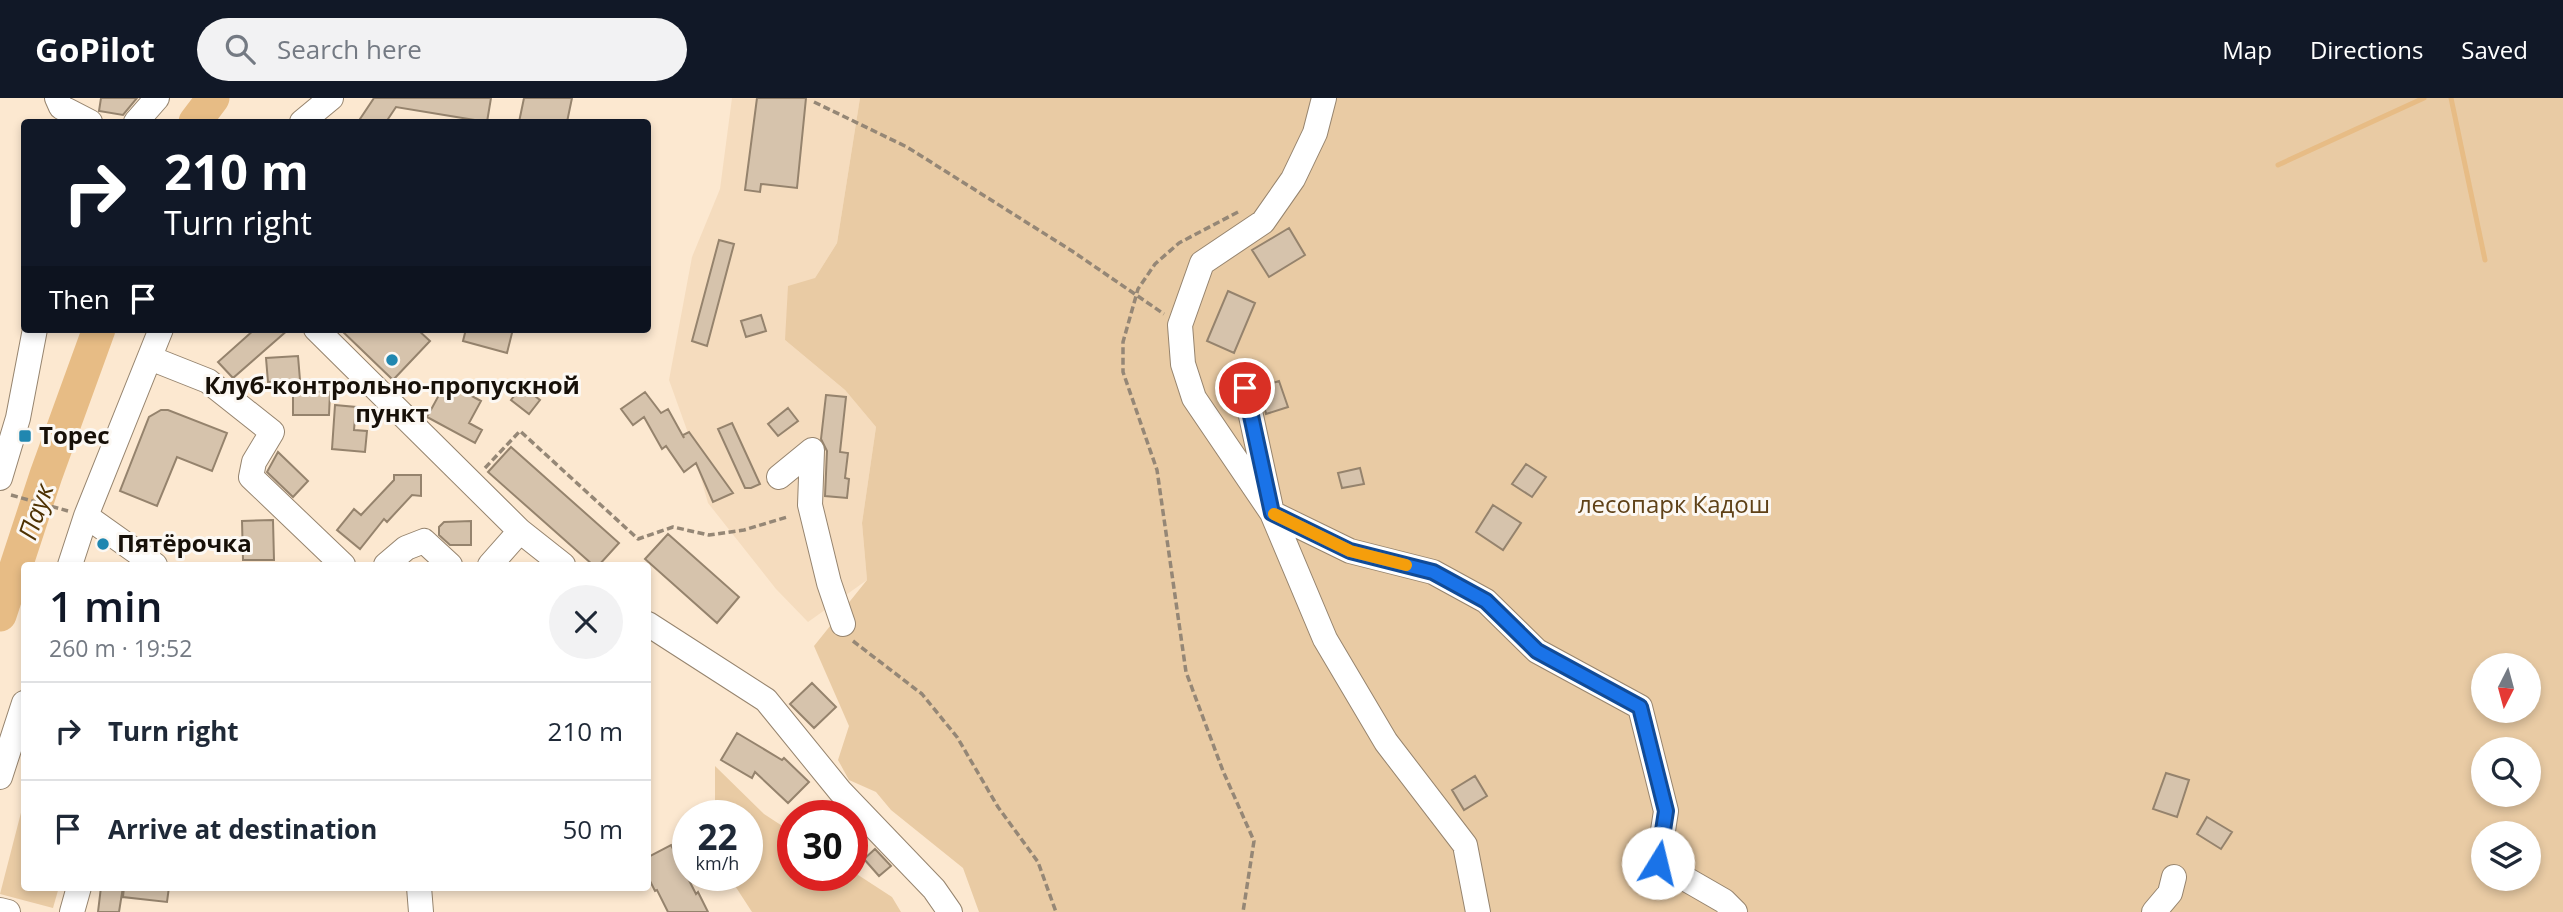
<!DOCTYPE html>
<html lang="en">
<head>
<meta charset="utf-8">
<style>
	:root { --surface:#fff; --page:#f2f2f3; --text:#1f2937; --muted:#747a83; --line:#e0e1e3; --accent:#111827 }
	body { margin:0; font-family:"Open Sans",sans-serif; background:var(--page); color:var(--text); height:100vh; display:flex; flex-direction:column; font-size:26px; white-space:nowrap }
	* { box-sizing:border-box; margin:0 }
	p { font-size:23px; color:var(--muted) }
	.icon { flex:none; width:38px; height:38px; fill:none; stroke:currentColor; stroke-width:2; stroke-linecap:round; stroke-linejoin:round }
	.map { position:relative; flex:1; overflow:hidden }
	.drawer { position:absolute; left:21px; top:464px; width:630px; height:329px; display:flex; flex-direction:column; background:var(--surface); border-radius:7px; box-shadow:0 4px 10px #0003 }
	.drawer>* { flex:none }
	.guide { position:absolute; left:21px; top:21px; width:630px; height:214px; border-radius:7px; box-shadow:0 4px 10px #0003; background:#111827; color:#fff; overflow:hidden }
	.needle { width:46px; rotate:186deg }
	.controls { position:absolute; left:2471px; top:555px; display:grid; gap:14px }
	.controls a { display:grid; place-items:center; width:70px; height:70px; border-radius:50%; background:var(--surface); box-shadow:0 4px 10px #0003; font-size:35px }
	.speed { position:absolute; left:672px; top:702px; display:flex; gap:14px; font-size:35px; font-weight:700; text-align:center }
	.speed>* { display:grid; place-content:center; width:91px; height:91px; border-radius:50%; background:var(--surface); box-shadow:0 4px 10px #0003; line-height:1 }
	.speed small { font-size:18px; font-weight:400 }
	.speed .limit { border:10px solid #d22; background:#fff; color:#111 }
	.pin { position:absolute; display:grid; place-items:center; width:60px; height:60px; color:#fff; margin:-30px; border:4px solid #fff; border-radius:50%; box-shadow:0 2px 7px #0007 }
	.me { position:absolute; width:77px; margin:-38px; rotate:9deg; stroke-linejoin:round; filter:drop-shadow(0 0 5px #0008) }
	.turn { display:flex; align-items:center; gap:24px; height:147px; padding:0 28px; font-size:32px }
	.turn .icon { width:91px; height:91px; stroke-width:2.5 }
	.turn b { display:block; font-size:49px; line-height:60px }
	.then { display:flex; align-items:center; height:66px; padding:0 28px; background:#0003; gap:14px; font-size:26px }
	.round { display:grid; place-items:center; flex:none; width:74px; height:74px; border-radius:37px; background:var(--page) }
	.headline { display:flex; align-items:center; justify-content:space-between; height:119px; padding:0 28px }
	h1 { font-size:42px; font-weight:600; line-height:52px; color:var(--accent) }
	ul { padding:0; list-style:none }
	li { display:flex; align-items:center; gap:21px; height:98px; padding:0 28px; border-top:2px solid var(--line) }
	li div { flex:1 }
	li b { display:block; font-size:26px }
	li em { font-style:normal }
	header { display:flex; align-items:center; gap:42px; box-sizing:border-box; height:98px; padding:0 35px; background:var(--accent); color:#fff }
	header strong { font-size:33px }
	nav { display:flex; gap:38px; margin-inline-start:auto; font-size:24px }
	.search { width:490px; height:63px; background:var(--page); display:flex; align-items:center; gap:18px; box-sizing:border-box; padding:0 24px; border-radius:38px; color:var(--muted); font-size:26px }
	.map>svg:first-child { display:block }
</style>
</head>
<body>
<header>
<strong>GoPilot</strong>
<div class="search"><svg class="icon" aria-label="search" viewBox="0 0 24 24"><circle cx="10" cy="10" r="6"/><path d="M15 15l6 6"/></svg>Search here</div>
<nav><a>Map</a><a>Directions</a><a>Saved</a></nav>
</header>
<div class="map">
<svg width="2563" height="814" viewBox="0 0 2563 814">
	<rect width="100%" height="100%" fill="#fce8d0"/>
	<path fill="#f5dcbe" d="M 732,0 L 860,0 L 837,145 L 815,180 L 785,242 L 845,292 L 876,329 L 862,425 L 867,482 L 808,524 L 776,491 L 708,405 L 688,335 L 669,282 L 692,159 L 720,91 Z"/>
	<path fill="#e9cba4" fill-rule="evenodd" d="M 860,0 L 2563,0 L 2563,814 L 979,814 L 963,770 L 891,712 L 876,694 L 849,682 L 838,662 L 849,628 L 814,548 L 867,482 L 862,425 L 876,329 L 845,292 L 785,242 L 788,188 L 815,180 L 837,145 ZM 2483,567 L 2529,567 L 2529,612 L 2483,612 ZM 2483,651 L 2529,651 L 2529,696 L 2483,696 ZM 2483,735 L 2529,735 L 2529,780 L 2483,780 Z
		M 715,668 L 764,716 L 793,735 L 793,777 L 852,777 L 852,773 L 892,799 L 901,814 L 752,814 L 728,777 L 747,777 L 747,718 L 695,717 L 715,703 Z
		M 24,703 L 24,789 L 59,789 L 53,810 L 0,796 Z"/>
	<g fill="none" stroke-linecap="round" stroke-linejoin="round">
		<path stroke="#e7bc85" stroke-width="5" d="M 2451,0 L 2485,162
			M 2278,67 L 2424,0"/>
		<path stroke="#e7bc85" stroke-width="33" d="M 195,24 L 213,0
			M 0,517 L 46,377 L 99,231"/>
	</g>
	<path fill="#d6c3ac" stroke="#95836d" stroke-width="2" d="M 101,0 L 137,0 L 123,17 L 99,13 Z
		M 374,0 L 491,0 L 487,24 L 396,9 L 386,24 L 358,24 Z
		M 524,0 L 572,0 L 567,24 L 519,24 Z
		M 757,0 L 806,0 L 797,90 L 761,86 L 760,94 L 745,92 Z
		M 1289,130 L 1305,157 L 1269,179 L 1252,152 Z
		M 719,142 L 734,146 L 707,248 L 692,243 Z
		M 1228,193 L 1255,205 L 1234,255 L 1207,243 Z
		M 761,217 L 766,233 L 746,239 L 741,223 Z
		M 255,231 L 289,231 L 233,280 L 218,264 Z
		M 340,231 L 417,231 L 430,243 L 393,282 Z
		M 466,231 L 513,231 L 507,255 L 463,243 Z
		M 298,258 L 300,282 L 268,284 L 266,260 Z
		M 1279,283 L 1288,309 L 1266,316 L 1260,289 Z
		M 446,284 L 481,303 L 469,325 L 482,332 L 475,345 L 427,319 Z
		M 522,288 L 540,302 L 529,316 L 511,302 Z
		M 293,293 L 330,294 L 329,317 L 293,317 Z
		M 645,294 L 661,315 L 668,311 L 684,340 L 683,337 L 689,334 L 733,395 L 713,404 L 696,365 L 684,374 L 666,348 L 662,351 L 644,319 L 633,327 L 621,311 Z
		M 826,297 L 846,299 L 840,354 L 848,355 L 845,380 L 849,381 L 847,400 L 825,398 L 827,353 L 821,341 Z
		M 335,307 L 356,309 L 354,332 L 367,333 L 365,354 L 332,351 Z
		M 788,310 L 798,323 L 778,338 L 768,326 Z
		M 161,312 L 168,312 L 227,335 L 212,373 L 177,359 L 157,408 L 120,393 L 149,319 Z
		M 732,325 L 760,386 L 751,390 L 745,390 L 718,331 Z
		M 511,349 L 619,445 L 599,467 L 593,467 L 488,374 Z
		M 278,354 L 308,383 L 293,399 L 267,374 Z
		M 1526,366 L 1546,379 L 1532,399 L 1512,386 Z
		M 1360,370 L 1364,386 L 1342,390 L 1338,375 Z
		M 394,377 L 421,377 L 421,398 L 412,397 L 387,424 L 384,421 L 360,451 L 337,432 L 354,411 L 361,417 L 394,382 Z
		M 1493,407 L 1521,425 L 1503,452 L 1476,434 Z
		M 273,422 L 274,462 L 243,462 L 242,423 Z
		M 471,423 L 471,447 L 450,447 L 439,437 L 439,429 L 444,424 Z
		M 668,436 L 739,499 L 717,525 L 645,461 Z
		M 812,585 L 836,609 L 814,630 L 790,606 Z
		M 737,635 L 782,662 L 784,660 L 809,684 L 788,705 L 755,674 L 752,680 L 721,662 Z
		M 2166,675 L 2189,682 L 2177,719 L 2153,711 Z
		M 1475,678 L 1487,698 L 1464,712 L 1452,692 Z
		M 2207,719 L 2232,734 L 2221,751 L 2197,736 Z
		M 671,747 L 696,796 L 698,794 L 708,814 L 668,814 L 657,792 L 655,793 L 648,779 L 648,759 Z
		M 875,751 L 891,768 L 879,778 L 864,761 Z
		M 101,789 L 123,789 L 119,814 L 98,814 Z
		M 124,789 L 169,789 L 167,804 L 123,799 Z"/>
	<g fill="none" stroke-linecap="round" stroke-linejoin="round">
		<defs>
			<path id="minor" d="M 57,0 L 61,9 L 90,24
				M 1324,0 L 1315,35 L 1293,81 L 1263,124 L 1202,165 L 1180,227 L 1183,266 L 1194,300 L 1272,415 L 1350,453 L 1433,474 L 1486,503 L 1537,553 L 1640,609 L 1666,713 L 1658,765 L 1724,803 L 1735,814
				M 136,24 L 157,0
				M 302,24 L 331,0
				M 316,231 L 520,433 L 563,467
				M 150,260 L 208,283 L 272,334 L 254,364 L 251,379 L 343,467
				M 1245,290 L 1272,415 L 1325,541 L 1386,644 L 1465,747 L 1478,814
				M 779,379 L 812,352 L 810,407 L 829,485 L 843,526
				M 0,380 L 18,320 L 35,231
				M 86,418 L 155,467
				M 70,467 L 86,418 L 161,231
				M 386,467 L 406,450 L 424,443 L 450,467
				M 490,467 L 520,433
				M 648,526 L 766,602 L 840,693 L 934,791 L 950,814
				M 0,679 L 24,605
				M 419,789 L 421,814
				M 0,812 L 8,814
				M 72,814 L 79,789
				M 2154,814 L 2170,795 L 2174,779"/>
		</defs>
		<use href="#minor" stroke="#96846e" stroke-width="26"/>
		<path stroke="#958776" stroke-width="3.5" stroke-dasharray="7 3.5" stroke-linecap="butt" d="M 814,4 L 907,49 L 1072,153 L 1164,216
			M 1238,114 L 1179,145 L 1155,166 L 1138,191 L 1123,244 L 1123,274 L 1157,372 L 1186,574 L 1223,673 L 1254,743 L 1243,814
			M 485,370 L 520,333 L 638,441 L 673,429 L 709,437 L 744,432 L 787,419
			M 11,397 L 68,413
			M 853,543 L 922,596 L 957,639 L 998,709 L 1038,764 L 1056,814"/>
		<use href="#minor" stroke="#fff" stroke-width="24"/>
	</g>
	<g fill="none" stroke-linecap="round" stroke-linejoin="round">
		<defs>
			<path id="route" d="M 1245,290 L 1272,415 L 1350,453 L 1433,474 L 1486,503 L 1537,553 L 1640,609 L 1666,713 L 1658,765"/>
		</defs>
		<use href="#route" stroke="#114b97" stroke-width="18"/>
		<use href="#route" stroke="#1a73e8" stroke-width="12"/>
		<path stroke="#f59e0b" stroke-width="12" d="M 1274,416 L 1350,453 L 1406,467"/>
	</g>
	<g fill="#2087b0" stroke="#fcf8f3" stroke-width="2.5">
		<circle cx="392" cy="262" r="7"/>
		<rect x="18" y="331" width="14" height="14" rx="3.5"/>
		<circle cx="103" cy="446" r="7"/>
	</g>
	<g text-anchor="middle" stroke-width="6" stroke-linejoin="round" paint-order="stroke">
		<g font-size="24" font-weight="bold" fill="#171008" stroke="#fcf8f3" text-anchor="start">
			<text x="392" y="296" text-anchor="middle">Клуб-контрольно-пропускной<tspan x="392" dy="28">пункт</tspan></text>
			<text x="39" y="346">Торес</text>
			<text x="117" y="454">Пятёрочка</text>
		</g>
		<g font-size="24" fill="#5f4117" stroke="#fcf8f3">
			<text x="1674" y="415">лесопарк Кадош</text>
		</g>
		<g font-size="26" font-style="italic" fill="#4d3102" stroke="#fcf8f3">
			<text transform="translate(36 414) rotate(-71)" y="9">Паук</text>
		</g>
	</g>
</svg>
<div class="controls">
<a><svg class="needle" viewBox="-14 -14 28 28"><path d="M0-13l5 13h-10z" fill="#e53935"/><path d="M0 13l5-13h-10z" fill="#747a83"/></svg></a>
<a><svg class="icon" aria-label="search" viewBox="0 0 24 24"><circle cx="10" cy="10" r="6"/><path d="M15 15l6 6"/></svg></a>
<a><svg class="icon" aria-label="layers" viewBox="0 0 24 24"><path d="M12 4l9 5-9 5-9-5zM3 14l9 5 9-5"/></svg></a>
</div>
<div class="speed"><div>22<small>km/h</small></div><div class="limit">30</div></div>
<div class="pin" style="left:1245px;top:290px;background:#d93025"><svg class="icon" aria-label="arrive" viewBox="0 0 24 24"><path d="M6 21V4h12l-3 4 3 4H6"/></svg></div>
<svg class="me" style="left:1658px;top:765px" viewBox="-20 -20 40 40"><circle r="19" fill="#fff"/><path d="M0-13L10 11 0 6-10 11z" fill="#1a73e8"/></svg>
<div class="guide">
<div class="turn"><svg class="icon" aria-label="right" viewBox="0 0 24 24"><path d="M7 20v-9h11M14 6l5 5-5 5"/></svg><div><b>210 m</b>Turn right</div></div>
<div class="then">Then<svg class="icon" aria-label="arrive" viewBox="0 0 24 24"><path d="M6 21V4h12l-3 4 3 4H6"/></svg></div>
</div>
<section class="drawer">
<div class="headline"><div><h1>1 min</h1><p>260 m · 19:52</p></div><a class="round"><svg class="icon" aria-label="close" viewBox="0 0 24 24"><path d="M6 6l12 12M18 6L6 18"/></svg></a></div>
<ul>
<li><svg class="icon" aria-label="right" viewBox="0 0 24 24"><path d="M7 20v-9h11M14 6l5 5-5 5"/></svg><div><b>Turn right</b></div><em>210 m</em></li>
<li><svg class="icon" aria-label="arrive" viewBox="0 0 24 24"><path d="M6 21V4h12l-3 4 3 4H6"/></svg><div><b>Arrive at destination</b></div><em>50 m</em></li>
</ul>
</section>
</div>
</body>
</html>
